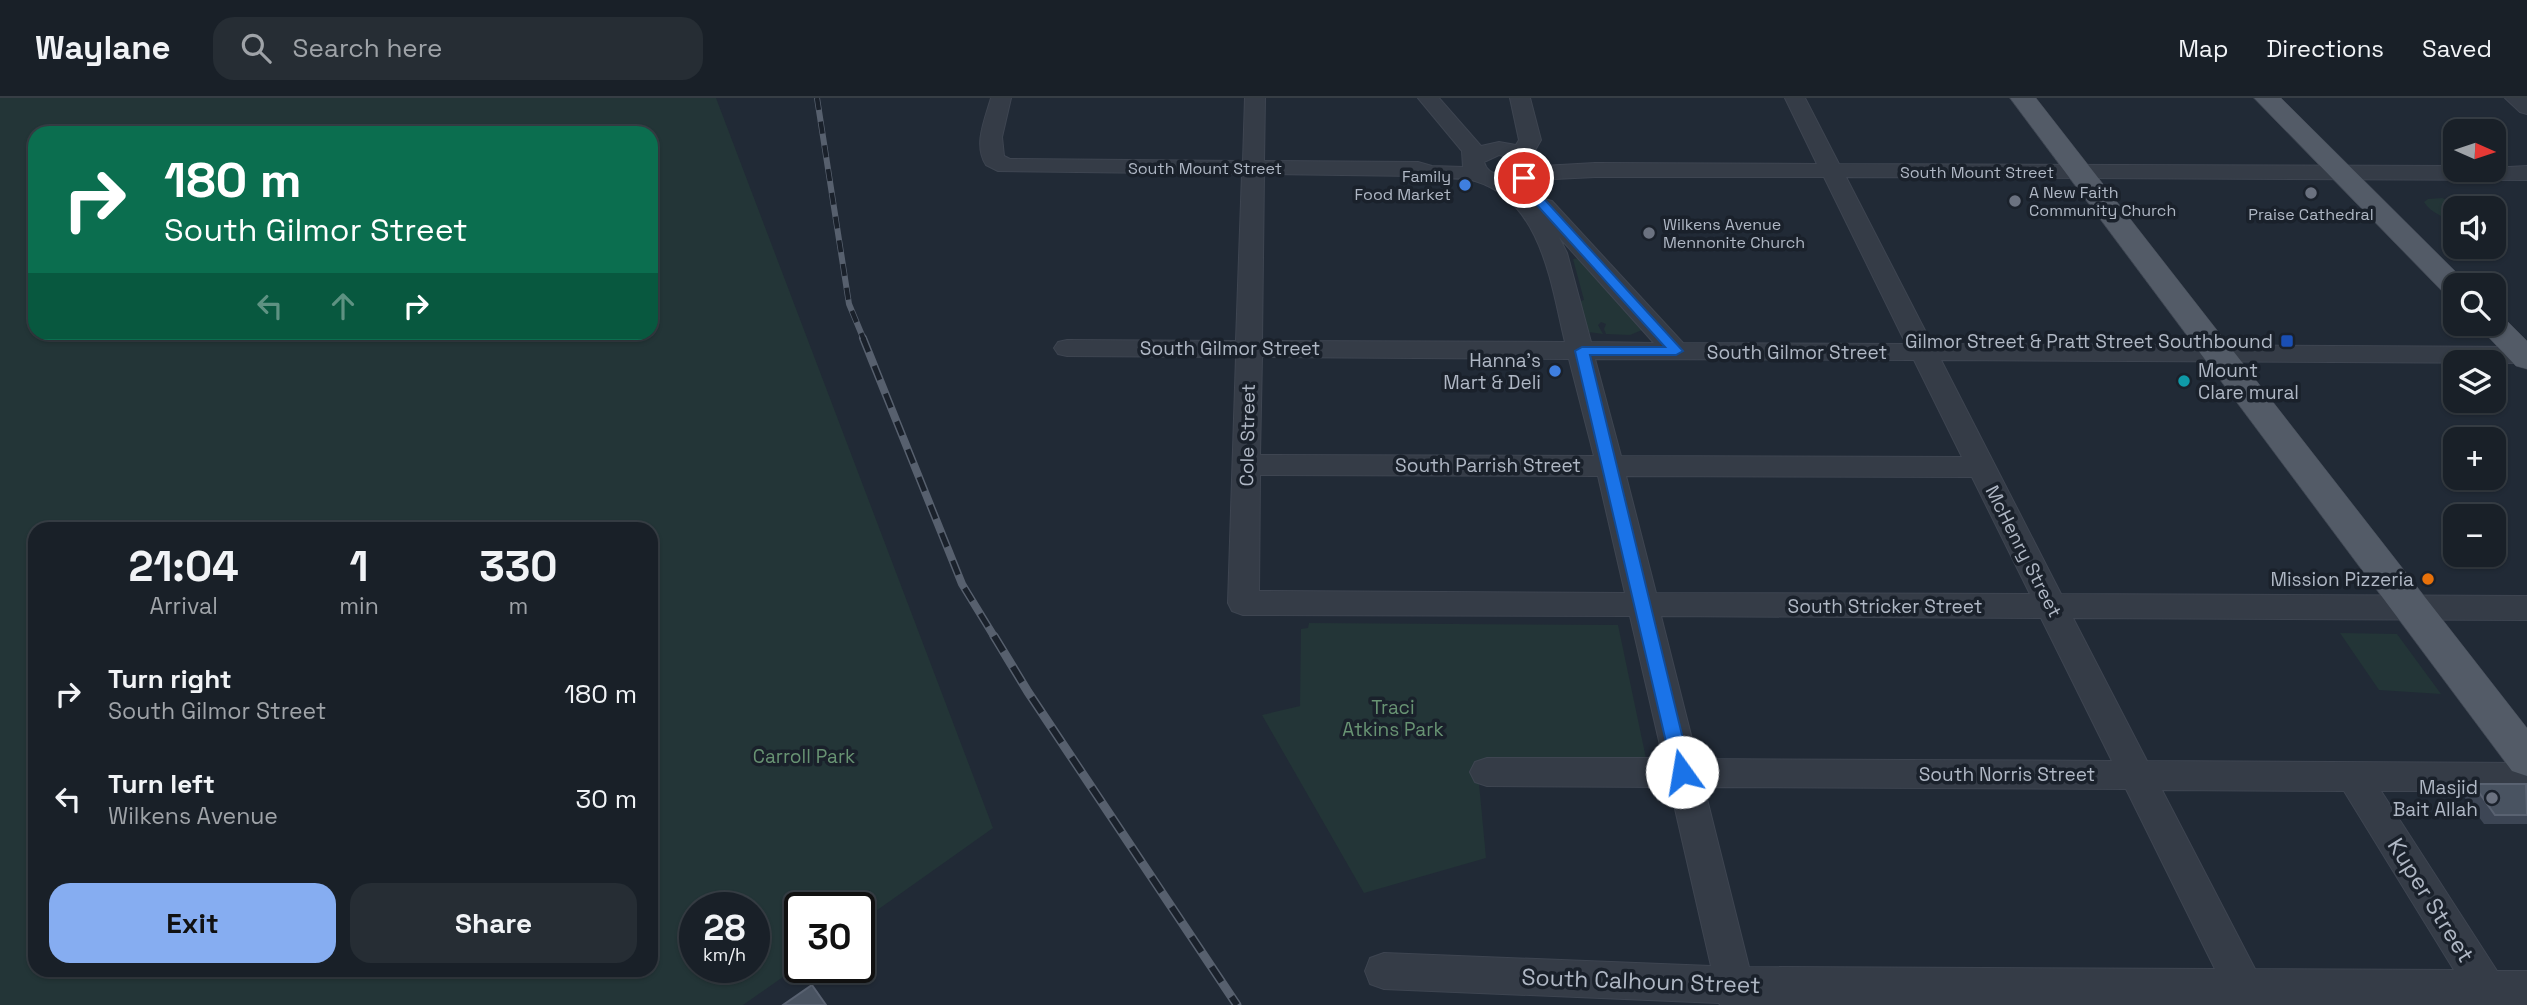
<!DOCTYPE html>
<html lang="en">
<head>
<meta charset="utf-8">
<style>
	:root { --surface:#192028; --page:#262d34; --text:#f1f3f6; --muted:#9fa3a8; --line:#373e45; --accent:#86adf1 }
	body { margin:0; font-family:"Space Grotesk",sans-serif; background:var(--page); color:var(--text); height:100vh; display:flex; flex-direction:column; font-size:26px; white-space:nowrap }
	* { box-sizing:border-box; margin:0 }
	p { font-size:23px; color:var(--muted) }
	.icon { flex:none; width:38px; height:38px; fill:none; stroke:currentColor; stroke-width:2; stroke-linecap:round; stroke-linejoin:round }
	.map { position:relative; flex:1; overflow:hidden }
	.drawer { position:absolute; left:28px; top:424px; width:630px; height:455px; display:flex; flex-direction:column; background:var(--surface); border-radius:21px; box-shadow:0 2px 5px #0004,0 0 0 2px var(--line) }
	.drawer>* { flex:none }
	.guide { position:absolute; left:28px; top:28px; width:630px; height:214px; border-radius:21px; box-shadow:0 2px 5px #0004,0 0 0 2px var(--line); background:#0b6e4f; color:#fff; overflow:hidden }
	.needle { width:46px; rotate:93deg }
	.fabs { position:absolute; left:2443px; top:21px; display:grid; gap:14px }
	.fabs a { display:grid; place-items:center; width:63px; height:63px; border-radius:14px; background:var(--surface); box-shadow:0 2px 5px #0004,0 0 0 2px var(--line); font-size:35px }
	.speed { position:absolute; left:679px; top:794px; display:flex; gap:14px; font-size:35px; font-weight:700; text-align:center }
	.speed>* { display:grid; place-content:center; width:91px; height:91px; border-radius:50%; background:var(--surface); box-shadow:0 2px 5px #0004,0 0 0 2px var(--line); line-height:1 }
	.speed small { font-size:18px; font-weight:400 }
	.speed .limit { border:4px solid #111; border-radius:10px; background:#fff; color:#111 }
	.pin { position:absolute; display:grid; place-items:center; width:60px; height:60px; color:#fff; margin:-30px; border:4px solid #fff; border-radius:50%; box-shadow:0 2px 7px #0007 }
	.me { position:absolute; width:77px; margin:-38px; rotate:347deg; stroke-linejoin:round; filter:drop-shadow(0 0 5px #0008) }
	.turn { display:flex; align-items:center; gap:24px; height:147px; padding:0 21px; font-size:32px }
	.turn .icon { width:91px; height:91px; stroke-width:2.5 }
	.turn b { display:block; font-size:49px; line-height:60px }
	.lanes { display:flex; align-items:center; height:66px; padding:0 21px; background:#0003; justify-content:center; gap:35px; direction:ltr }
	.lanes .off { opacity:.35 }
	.eta { display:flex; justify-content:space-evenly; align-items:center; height:119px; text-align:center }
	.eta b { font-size:42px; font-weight:700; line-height:49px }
	.action { display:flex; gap:14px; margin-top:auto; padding:14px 21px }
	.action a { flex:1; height:80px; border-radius:21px; background:var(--accent); color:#111; font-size:28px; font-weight:700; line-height:80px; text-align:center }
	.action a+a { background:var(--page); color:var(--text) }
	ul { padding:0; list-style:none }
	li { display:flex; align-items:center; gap:21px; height:105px; padding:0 21px }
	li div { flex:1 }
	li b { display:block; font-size:26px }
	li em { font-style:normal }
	header { display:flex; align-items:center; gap:42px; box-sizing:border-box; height:98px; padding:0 35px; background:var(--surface); border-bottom:2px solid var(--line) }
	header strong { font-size:33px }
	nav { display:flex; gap:38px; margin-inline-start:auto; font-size:24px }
	.search { width:490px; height:63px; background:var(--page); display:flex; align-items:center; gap:18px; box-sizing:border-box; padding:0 24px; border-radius:21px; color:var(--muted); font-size:26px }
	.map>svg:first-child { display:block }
</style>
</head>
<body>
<header>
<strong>Waylane</strong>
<div class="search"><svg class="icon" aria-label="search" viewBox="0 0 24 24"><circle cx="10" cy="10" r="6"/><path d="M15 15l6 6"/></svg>Search here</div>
<nav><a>Map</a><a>Directions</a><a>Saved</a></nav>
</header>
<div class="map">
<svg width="2527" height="907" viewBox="0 0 2527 907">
	<rect width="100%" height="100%" fill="#212a36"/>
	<path fill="#233537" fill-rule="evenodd" d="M 0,0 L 716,0 L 993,730 L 859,825 L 859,810 L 800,810 L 800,867 L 743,907 L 0,907 ZM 35,35 L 651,35 L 651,234 L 35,234 ZM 651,430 L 651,872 L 35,872 L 35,430 ZM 754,810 L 754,870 L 695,870 L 695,810 Z
		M 2442,100 L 2463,109 L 2455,110 L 2455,128 C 2446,118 2431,116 2424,104 L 2428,101 Z
		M 1586,159 L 1642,232 L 1630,237 L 1606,236 L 1604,231 L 1606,226 L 1601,224 L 1598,227 L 1603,236 L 1588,234 L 1578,204 L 1584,202 L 1573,161 Z
		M 1309,525 L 1618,527 L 1647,665 L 1477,664 L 1486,760 L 1364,795 L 1262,617 L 1300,608 L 1301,531 L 1308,530 Z
		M 2340,535 L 2397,536 L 2441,596 L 2379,592 Z"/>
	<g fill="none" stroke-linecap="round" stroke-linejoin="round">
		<defs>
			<path id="minor" d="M 991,0 L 1011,0 L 1002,39 L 1004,58 L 1010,61 L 1243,63 L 1245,0 L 1265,0 L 1264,63 L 1418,64 L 1432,68 L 1463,69 L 1462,53 L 1418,0 L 1439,0 L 1481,48 L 1499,44 L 1516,47 L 1519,42 L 1510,0 L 1530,0 L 1541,42 L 1534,54 L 1543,68 L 1595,65 L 1817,66 L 1785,0 L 1805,0 L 1839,66 L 2455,68 L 2455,72 L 2527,68 L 2527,82 L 1846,79 L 1932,246 L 2527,249 L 2527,265 L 1941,262 L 2061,496 L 2527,498 L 2527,522 L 2073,520 L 2147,663 L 2527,665 L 2527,693 L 2381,693 L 2497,873 L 2527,873 L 2527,907 L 1720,907 L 1719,905 L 1384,891 L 1370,886 L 1365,873 L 1370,860 L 1384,855 L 1711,868 L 1670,689 L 1487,688 L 1475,684 L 1470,674 L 1475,664 L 1487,660 L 1663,660 L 1630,518 L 1243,517 L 1232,513 L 1228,505 L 1236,259 L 1067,258 L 1058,256 L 1054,250 L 1058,244 L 1067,242 L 1236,243 L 1242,76 L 998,73 L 986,67 C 973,47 985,21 991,0 ZM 1499,57 L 1513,60 L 1522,70 C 1510,79 1489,81 1484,64 ZM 1264,76 L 1416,78 C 1435,84 1456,77 1475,83 C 1542,103 1551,187 1565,244 L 1262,243 ZM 1595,79 L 1824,79 L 1906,246 L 1683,245 L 1552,103 L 1544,101 L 1535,105 L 1517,88 L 1534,82 ZM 1559,139 L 1654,245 L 1591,244 L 1567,155 ZM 1262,259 L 1569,261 L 1594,358 L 1260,357 ZM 1595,261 L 1914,262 L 1962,359 L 1621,358 ZM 1260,377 L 1598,378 L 1625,495 L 1259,493 ZM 1626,378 L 1972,379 L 2030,496 L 1656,495 ZM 1661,518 L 2041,520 L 2112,663 L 1697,661 ZM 1704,689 L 2126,691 L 2215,871 L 1749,869 ZM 2162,692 L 2344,693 L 2454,872 L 2255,871 Z
				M 2505,0 L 2527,0 L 2527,16 L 2520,14 Z"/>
			<path id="major" d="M 2010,0 L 2036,0 L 2527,630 L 2527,678 L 2512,673 Z
				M 2254,0 L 2281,0 L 2469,187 L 2455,187 L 2455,198 L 2444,195 Z
				M 2494,217 L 2503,219 L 2527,243 L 2527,271 L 2516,268 L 2476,226 L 2494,226 Z"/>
		</defs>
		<use href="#minor" stroke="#3e4551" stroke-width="2"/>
		<use href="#major" stroke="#3e4551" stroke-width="1"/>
		<use href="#minor" fill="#353c47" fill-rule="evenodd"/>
		<use href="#major" fill="#535b67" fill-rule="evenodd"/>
		<defs>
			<path id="rail-far2" d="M 817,0 L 849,206 L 864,242"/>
			<path id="rail-far1" d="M 863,240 L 962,486 L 995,540"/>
			<path id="rail" d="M 994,538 L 1028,594 L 1237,907"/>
		</defs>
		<use href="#rail-far2" stroke="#57606e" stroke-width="6"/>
		<use href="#rail-far1" stroke="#57606e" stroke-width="8"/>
		<use href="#rail" stroke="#57606e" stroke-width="9"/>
		<use href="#rail-far2" stroke="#1a212b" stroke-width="4.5" stroke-dasharray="12" stroke-linecap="butt"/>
		<use href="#rail-far1" stroke="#1a212b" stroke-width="5" stroke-dasharray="15" stroke-linecap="butt"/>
		<use href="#rail" stroke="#1a212b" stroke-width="6" stroke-dasharray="18" stroke-linecap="butt"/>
	</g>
	<path fill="#3d4655" d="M 2473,686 L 2527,687 L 2527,726 L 2484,726 L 2462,696 Z"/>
	<path fill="#495361" stroke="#596271" stroke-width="2" d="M 2473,686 L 2526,686 L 2527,717 L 2495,717 Z
		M 812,887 L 826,907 L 783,907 Z"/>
	<path fill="#1a73e8" stroke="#114b97" stroke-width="2" d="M 1524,76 L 1528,77 L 1535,91 L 1683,253 L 1676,257 L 1590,257 L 1691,674 L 1688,680 L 1682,682 L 1675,680 L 1673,674 L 1575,253 L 1582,249 L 1665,249 L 1526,95 L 1518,80 Z"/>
	<g fill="#3f7fe0" stroke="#1a212b" stroke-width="2.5">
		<circle cx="1465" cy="87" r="7"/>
		<circle cx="1555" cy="273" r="7"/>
	</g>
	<g fill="#6b7280" stroke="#1a212b" stroke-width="2.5">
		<circle cx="2311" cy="95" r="7"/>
		<circle cx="2015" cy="103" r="7"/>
		<circle cx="1649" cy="135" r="7"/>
		<circle cx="2492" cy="700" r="7"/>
	</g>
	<rect fill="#1a4fb4" stroke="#1a212b" stroke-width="2.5" x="2280" y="236" width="14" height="14" rx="3.5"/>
	<circle fill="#0f9aa8" stroke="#1a212b" stroke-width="2.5" cx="2184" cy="283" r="7"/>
	<circle fill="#e8710a" stroke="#1a212b" stroke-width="2.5" cx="2428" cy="481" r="7"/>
	<g text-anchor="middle" stroke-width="7" stroke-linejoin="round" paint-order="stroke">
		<g font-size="16" fill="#afb7c4" stroke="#1a212b">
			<text x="1205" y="76">South Mount Street</text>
			<text x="1977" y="80">South Mount Street</text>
		</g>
		<g font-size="16" fill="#afb7c4" stroke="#1a212b" text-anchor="start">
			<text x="1451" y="84" text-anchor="end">Family<tspan x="1451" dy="18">Food Market</tspan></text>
			<text x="2029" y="100">A New Faith<tspan x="2029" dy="18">Community Church</tspan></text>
			<text x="2311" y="122" text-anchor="middle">Praise Cathedral</text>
			<text x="1663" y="132">Wilkens Avenue<tspan x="1663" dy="18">Mennonite Church</tspan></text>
		</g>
		<g font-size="19" fill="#afb7c4" stroke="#1a212b" text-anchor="end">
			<text x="2273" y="250">Gilmor Street &amp; Pratt Street Southbound</text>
			<text x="1541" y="269">Hanna's<tspan x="1541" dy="22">Mart &amp; Deli</tspan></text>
			<text x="2198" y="279" text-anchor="start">Mount<tspan x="2198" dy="22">Clare mural</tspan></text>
			<text x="2414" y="488">Mission Pizzeria</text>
			<text x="2478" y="696">Masjid<tspan x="2478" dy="22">Bait Allah</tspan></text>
		</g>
		<g font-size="19" fill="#afb7c4" stroke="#1a212b">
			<text x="1230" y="257">South Gilmor Street</text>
			<text x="1797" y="261">South Gilmor Street</text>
			<text transform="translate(1247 337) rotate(-89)" y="7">Cole Street</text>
			<text x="1488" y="374">South Parrish Street</text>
			<text transform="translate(2024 453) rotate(63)" y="7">McHenry Street</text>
			<text x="1885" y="515">South Stricker Street</text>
			<text x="2007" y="683">South Norris Street</text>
		</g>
		<g font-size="19" fill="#689373" stroke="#1a212b">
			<text x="1393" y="616">Traci<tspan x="1393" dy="22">Atkins Park</tspan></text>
			<text x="804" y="665">Carroll Park</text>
		</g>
		<g font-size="23" fill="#afb7c4" stroke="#1a212b">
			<text transform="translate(2431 802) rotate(58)" y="8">Kuper Street</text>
			<text transform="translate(1641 883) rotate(2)" y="8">South Calhoun Street</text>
		</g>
	</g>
</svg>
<div class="fabs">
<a><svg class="needle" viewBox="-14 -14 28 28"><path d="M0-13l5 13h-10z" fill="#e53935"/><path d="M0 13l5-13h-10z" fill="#9fa3a8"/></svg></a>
<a><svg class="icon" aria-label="sound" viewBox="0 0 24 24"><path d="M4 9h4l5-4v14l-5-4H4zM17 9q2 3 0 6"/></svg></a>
<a><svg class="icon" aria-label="search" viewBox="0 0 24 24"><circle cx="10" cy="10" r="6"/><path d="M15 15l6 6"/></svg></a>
<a><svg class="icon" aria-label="layers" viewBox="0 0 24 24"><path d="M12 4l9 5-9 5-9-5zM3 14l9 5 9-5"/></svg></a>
<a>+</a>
<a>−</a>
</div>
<div class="speed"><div>28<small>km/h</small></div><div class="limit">30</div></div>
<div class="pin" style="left:1524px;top:80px;background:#d93025"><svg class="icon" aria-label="arrive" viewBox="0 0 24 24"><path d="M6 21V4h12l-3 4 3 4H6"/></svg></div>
<svg class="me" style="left:1682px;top:674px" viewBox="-20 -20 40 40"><circle r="19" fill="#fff"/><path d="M0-13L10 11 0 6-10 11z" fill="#1a73e8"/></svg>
<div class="guide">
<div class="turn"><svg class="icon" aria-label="right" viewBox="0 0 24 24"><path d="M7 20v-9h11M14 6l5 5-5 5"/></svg><div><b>180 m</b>South Gilmor Street</div></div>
<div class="lanes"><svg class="icon off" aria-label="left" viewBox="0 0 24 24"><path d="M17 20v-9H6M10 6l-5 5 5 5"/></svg><svg class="icon off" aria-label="ahead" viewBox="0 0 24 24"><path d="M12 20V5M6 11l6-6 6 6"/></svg><svg class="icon" aria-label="right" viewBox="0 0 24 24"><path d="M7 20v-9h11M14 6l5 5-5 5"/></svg></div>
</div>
<section class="drawer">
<div class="eta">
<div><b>21:04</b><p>Arrival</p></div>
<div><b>1</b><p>min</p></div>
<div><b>330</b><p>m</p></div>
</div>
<ul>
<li><svg class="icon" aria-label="right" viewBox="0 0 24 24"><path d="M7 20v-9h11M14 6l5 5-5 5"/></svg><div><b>Turn right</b><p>South Gilmor Street</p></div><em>180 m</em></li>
<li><svg class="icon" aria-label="left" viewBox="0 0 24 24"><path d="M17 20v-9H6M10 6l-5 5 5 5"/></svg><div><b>Turn left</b><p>Wilkens Avenue</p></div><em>30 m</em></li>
</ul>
<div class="action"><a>Exit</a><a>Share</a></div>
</section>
</div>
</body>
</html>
